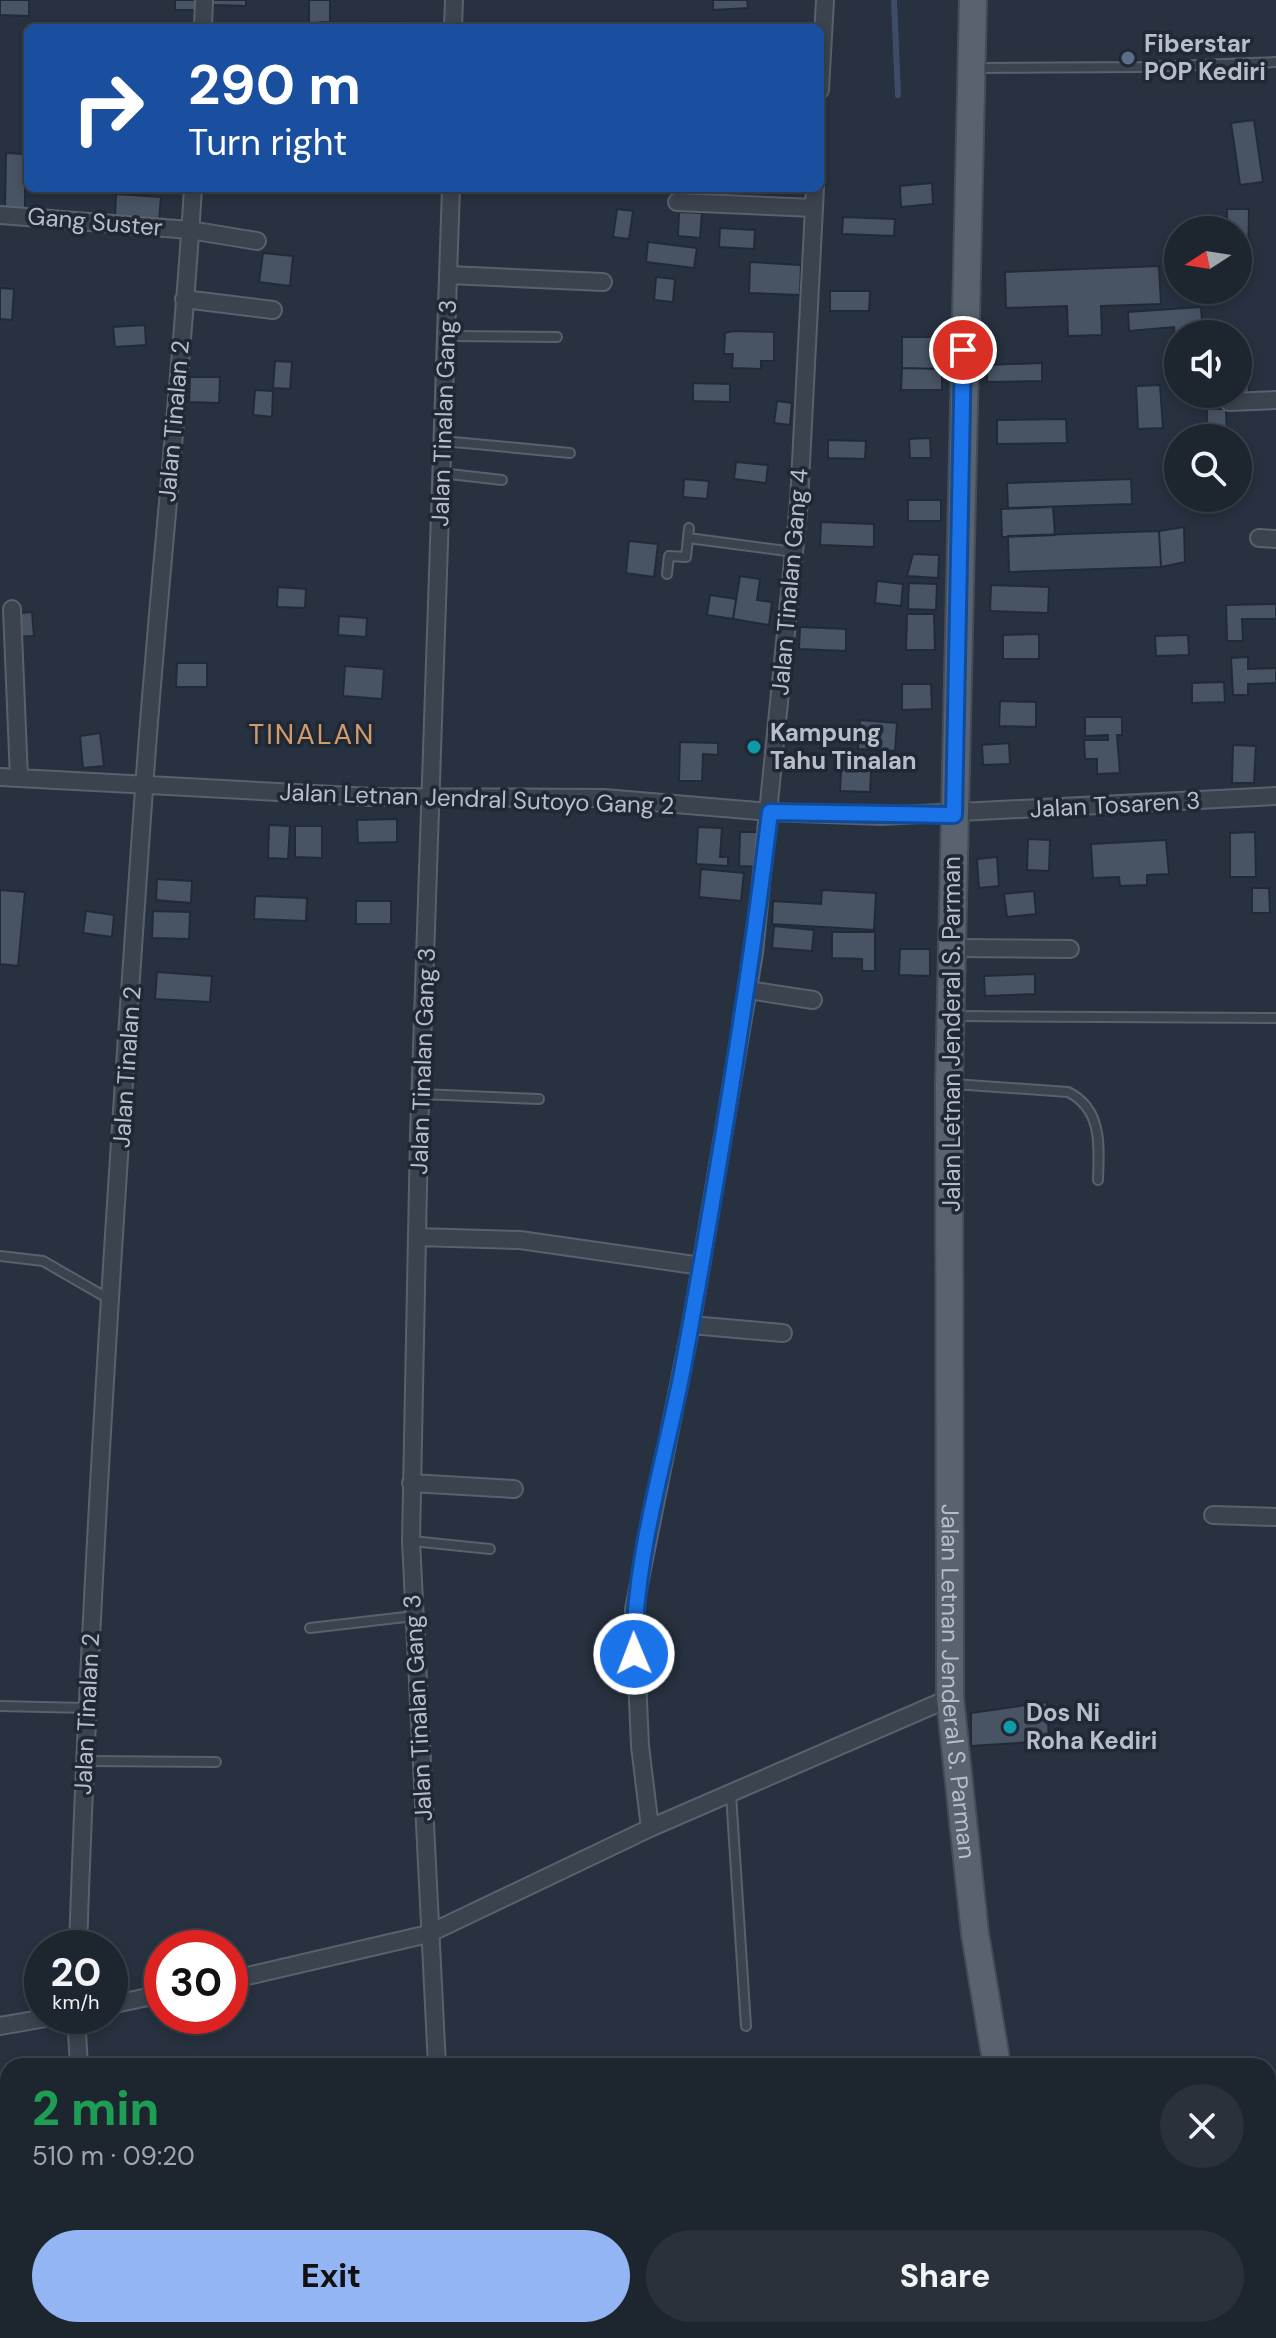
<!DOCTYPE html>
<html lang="en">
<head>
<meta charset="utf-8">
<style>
	:root { --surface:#1d252f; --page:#2a313b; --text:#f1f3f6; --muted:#a0a5aa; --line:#3b424b; --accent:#93b5f3 }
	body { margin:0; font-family:"DM Sans",sans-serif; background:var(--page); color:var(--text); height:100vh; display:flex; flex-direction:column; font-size:30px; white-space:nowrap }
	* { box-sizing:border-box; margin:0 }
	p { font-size:26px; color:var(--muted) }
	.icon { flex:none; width:44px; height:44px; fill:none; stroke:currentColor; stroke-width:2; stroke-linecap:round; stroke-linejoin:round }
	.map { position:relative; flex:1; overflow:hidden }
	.details { position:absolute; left:0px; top:2058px; width:1276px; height:280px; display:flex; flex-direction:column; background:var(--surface); border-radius:24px 24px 0 0; box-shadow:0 4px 12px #0003,0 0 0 2px var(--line) }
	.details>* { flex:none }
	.hud { position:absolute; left:24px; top:24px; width:800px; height:168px; border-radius:12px; box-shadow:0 4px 12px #0003,0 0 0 2px var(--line); background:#1a4fa0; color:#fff; overflow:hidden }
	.needle { width:52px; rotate:258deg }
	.buttons { position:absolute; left:1164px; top:216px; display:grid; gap:16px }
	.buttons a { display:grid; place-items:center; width:88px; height:88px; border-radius:50%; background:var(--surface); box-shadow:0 4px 12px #0003,0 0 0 2px var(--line); font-size:40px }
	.speed { position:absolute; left:24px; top:1930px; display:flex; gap:16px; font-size:40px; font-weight:700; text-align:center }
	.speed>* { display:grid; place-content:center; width:104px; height:104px; border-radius:50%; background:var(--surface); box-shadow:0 4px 12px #0003,0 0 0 2px var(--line); line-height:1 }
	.speed small { font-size:20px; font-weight:400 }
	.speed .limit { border:12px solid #d22; background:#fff; color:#111 }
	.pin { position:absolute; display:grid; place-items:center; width:68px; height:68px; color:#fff; margin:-34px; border:4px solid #fff; border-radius:50%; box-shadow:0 2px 8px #0007 }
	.me { position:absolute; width:88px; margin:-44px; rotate:359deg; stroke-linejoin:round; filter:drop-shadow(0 0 6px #0008) }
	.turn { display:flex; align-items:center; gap:28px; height:168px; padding:0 32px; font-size:36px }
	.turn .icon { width:104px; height:104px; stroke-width:2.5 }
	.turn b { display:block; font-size:56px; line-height:68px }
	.round { display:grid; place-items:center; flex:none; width:84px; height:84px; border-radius:42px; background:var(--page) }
	.overview { display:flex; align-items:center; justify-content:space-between; height:136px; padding:0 32px }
	h1 { font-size:48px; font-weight:800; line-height:60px; color:#1e9e55 }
	.primary-button { display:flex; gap:16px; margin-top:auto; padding:16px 32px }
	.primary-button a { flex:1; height:92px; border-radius:48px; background:var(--accent); color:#111; font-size:32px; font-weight:800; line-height:92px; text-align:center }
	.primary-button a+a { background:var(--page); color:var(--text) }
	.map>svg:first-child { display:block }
</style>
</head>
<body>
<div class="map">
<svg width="1276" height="2338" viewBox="0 0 1276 2338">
	<rect width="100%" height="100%" fill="#27313f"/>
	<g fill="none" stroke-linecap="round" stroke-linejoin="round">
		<path stroke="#3d4d67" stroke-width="6" d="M 894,0 L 898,95"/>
	</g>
	<path fill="#485363" stroke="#222a37" stroke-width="2" d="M 0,0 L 29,0 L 29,16 L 0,15 Z
		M 175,0 L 198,0 L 198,10 L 175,10 Z
		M 213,0 L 246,0 L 246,6 L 213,5 Z
		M 309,0 L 330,0 L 330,22 L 309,23 Z
		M 713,0 L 747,0 L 748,8 L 713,10 Z
		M 372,22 L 410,23 L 410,28 L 372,28 Z
		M 1254,120 L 1263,182 L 1240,185 L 1231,123 Z
		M 6,153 L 25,154 L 25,209 L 5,209 Z
		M 932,183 L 933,204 L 901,207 L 900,186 Z
		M 116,194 L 161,197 L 159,220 L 115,217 Z
		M 617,209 L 633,211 L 629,239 L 613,237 Z
		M 1227,209 L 1249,209 L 1248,265 L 1238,265 L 1238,230 L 1227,230 Z
		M 679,212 L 702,213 L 700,238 L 678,236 Z
		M 843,217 L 895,219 L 894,236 L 842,234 Z
		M 720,228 L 755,230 L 754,249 L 719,247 Z
		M 648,242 L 697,248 L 694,268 L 646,262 Z
		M 263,253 L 293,256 L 290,286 L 259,282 Z
		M 750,262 L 801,265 L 800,295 L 749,293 Z
		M 1159,266 L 1161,304 L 1101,306 L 1102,335 L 1068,336 L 1067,306 L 1006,308 L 1005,272 Z
		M 656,277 L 675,279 L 673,302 L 654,300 Z
		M 0,288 L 14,289 L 12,320 L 0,319 Z
		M 830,291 L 870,291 L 869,311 L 830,311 Z
		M 1201,307 L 1203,334 L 1178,334 L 1178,376 L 1174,327 L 1129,331 L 1128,312 Z
		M 145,325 L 146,345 L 115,347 L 113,327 Z
		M 733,331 L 774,332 L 774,361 L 761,361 L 761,369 L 732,368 L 733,354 L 724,354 L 725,333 Z
		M 902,337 L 942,337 L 942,369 L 902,368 Z
		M 1246,349 L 1249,392 L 1238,393 L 1238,350 Z
		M 275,361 L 292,362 L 290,389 L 273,388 Z
		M 1042,363 L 1042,381 L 987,382 L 987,365 Z
		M 902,368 L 942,369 L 942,390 L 901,390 Z
		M 190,377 L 220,377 L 219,403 L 189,402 Z
		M 693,383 L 730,384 L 730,402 L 693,401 Z
		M 1160,385 L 1163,428 L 1138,429 L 1136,386 Z
		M 255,390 L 273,391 L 272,417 L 253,415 Z
		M 777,401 L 792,403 L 790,425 L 774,423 Z
		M 1207,409 L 1226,409 L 1227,438 L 1207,438 Z
		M 1066,419 L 1067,443 L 997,444 L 997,420 Z
		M 930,438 L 931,458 L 910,458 L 909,439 Z
		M 828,440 L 866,441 L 865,459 L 828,458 Z
		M 736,462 L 768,465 L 766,483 L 734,479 Z
		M 684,479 L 709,481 L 707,499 L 683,497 Z
		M 1131,479 L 1132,504 L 1008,508 L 1007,483 Z
		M 908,500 L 941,500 L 941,521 L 908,521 Z
		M 1053,507 L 1055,535 L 1002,537 L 1001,509 Z
		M 821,522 L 874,524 L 874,547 L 820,545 Z
		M 1184,527 L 1185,562 L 1161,567 L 1159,531 Z
		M 1159,531 L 1161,567 L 1009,572 L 1008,536 Z
		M 629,541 L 658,544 L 654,577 L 626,573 Z
		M 913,554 L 939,555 L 938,578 L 907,576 Z
		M 740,576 L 760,579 L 757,600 L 772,602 L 769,625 L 733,619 Z
		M 877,581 L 903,584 L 901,606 L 875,603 Z
		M 909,583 L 937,584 L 936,610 L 908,609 Z
		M 991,585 L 1049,587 L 1048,613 L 990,611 Z
		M 278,587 L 306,589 L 305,608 L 277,607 Z
		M 710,595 L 736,599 L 733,619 L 707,615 Z
		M 1276,604 L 1276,619 L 1242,619 L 1243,641 L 1227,641 L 1226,605 Z
		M 32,612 L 34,636 L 14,637 L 12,614 Z
		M 907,614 L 934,614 L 935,650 L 906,650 Z
		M 339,616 L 367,618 L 366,637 L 338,635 Z
		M 800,627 L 846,629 L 846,651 L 799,649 Z
		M 1039,634 L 1039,659 L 1003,659 L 1003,635 Z
		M 1188,635 L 1189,655 L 1156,656 L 1155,636 Z
		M 1248,657 L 1248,669 L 1276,668 L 1276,683 L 1248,684 L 1248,695 L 1233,695 L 1231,658 Z
		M 177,663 L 207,663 L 207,687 L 176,687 Z
		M 345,666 L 384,669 L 382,699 L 343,696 Z
		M 1224,682 L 1225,702 L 1192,703 L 1192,683 Z
		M 902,684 L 931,684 L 932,709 L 902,710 Z
		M 1000,701 L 1036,702 L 1036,727 L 999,726 Z
		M 1085,717 L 1122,717 L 1122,735 L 1117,735 L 1120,773 L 1097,774 L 1097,759 L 1085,759 L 1084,740 L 1108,740 L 1108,735 L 1085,736 Z
		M 860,720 L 897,723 L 895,751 L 858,749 Z
		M 100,733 L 104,766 L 83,768 L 80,736 Z
		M 680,742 L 718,743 L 718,755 L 703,754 L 702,781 L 679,781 Z
		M 1009,743 L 1010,764 L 983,765 L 982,745 Z
		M 1233,745 L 1256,746 L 1254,783 L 1232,783 Z
		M 842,755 L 872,756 L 870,792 L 840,791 Z
		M 397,819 L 397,842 L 358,843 L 357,820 Z
		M 269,825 L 290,826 L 288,859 L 268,858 Z
		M 295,826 L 322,826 L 322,858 L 295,857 Z
		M 698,827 L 722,828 L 720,857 L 728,857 L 728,866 L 696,864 Z
		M 740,832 L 761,832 L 761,867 L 739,866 Z
		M 1255,832 L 1256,877 L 1230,877 L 1230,833 Z
		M 1028,839 L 1050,840 L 1049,871 L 1027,870 Z
		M 1166,840 L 1169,874 L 1147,875 L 1147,885 L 1120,886 L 1119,877 L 1093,878 L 1091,844 Z
		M 997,857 L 999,886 L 979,888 L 977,859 Z
		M 701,869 L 744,873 L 741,901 L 699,897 Z
		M 157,879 L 192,881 L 191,903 L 156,900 Z
		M 1252,888 L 1269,888 L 1270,913 L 1252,913 Z
		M 0,890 L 25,892 L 18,966 L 0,964 Z
		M 822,890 L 876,893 L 874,930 L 772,924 L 773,901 L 821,904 Z
		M 1034,891 L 1036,914 L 1007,917 L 1004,894 Z
		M 255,896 L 307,898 L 306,921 L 254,919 Z
		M 356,901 L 391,901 L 391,924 L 356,924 Z
		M 86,911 L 114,915 L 112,937 L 83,933 Z
		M 153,911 L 190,912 L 189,939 L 152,938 Z
		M 774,926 L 814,930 L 812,951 L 772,948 Z
		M 832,932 L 875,932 L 875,971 L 862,971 L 862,959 L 832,958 Z
		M 900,949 L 930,949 L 930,976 L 899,975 Z
		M 157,972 L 212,976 L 210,1002 L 155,999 Z
		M 1035,974 L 1035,994 L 985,996 L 984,976 Z
		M 1047,1702 L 1049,1741 L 971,1746 L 971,1713 Z
		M 42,2057 L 44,2066 L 15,2066 L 14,2063 Z
		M 37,2330 L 65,2330 L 66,2338 L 38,2338 Z
		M 294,2331 L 295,2338 L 271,2338 L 271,2334 Z"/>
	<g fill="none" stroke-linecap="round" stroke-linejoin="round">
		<defs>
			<path id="lane" d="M 977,68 L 1143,67 L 1276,62
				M 446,336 L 557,337
				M 443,441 L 570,453
				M 441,473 L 502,480
				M 688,538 L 794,552
				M 667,574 L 669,556 L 686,557 L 689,528
				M 953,1016 L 1276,1018
				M 954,1084 L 1068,1092 C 1103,1109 1099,1147 1098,1180
				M 421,1094 L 539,1099
				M 0,1256 L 43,1261 L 109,1299
				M 412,1541 L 490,1549
				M 310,1628 L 414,1616
				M 0,1706 L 86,1708
				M 85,1761 L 216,1762
				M 731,1794 L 746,2026
				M 695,2338 L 696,2330"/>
			<path id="street" d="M 203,28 L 204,0
				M 453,28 L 454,0
				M 820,90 L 825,0
				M 677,202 L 814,208
				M 0,215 L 190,230 L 257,241
				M 449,275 L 603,282
				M 184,299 L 273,310
				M 1229,402 L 1276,400
				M 1259,538 L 1276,539
				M 12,609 L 19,778
				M 0,777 L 371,797 L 604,798 L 770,812 L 882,816 L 1276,796
				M 952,948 L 1070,949
				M 748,990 L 813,1000
				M 418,1237 L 520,1240 L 701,1266
				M 691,1325 L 783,1333
				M 411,1483 L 514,1489
				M 1213,1515 L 1276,1517
				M 650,1828 L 640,1746 L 634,1609 L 691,1325 L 754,953 L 799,502 L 815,188
				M 78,1948 C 91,1561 117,1175 144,789 C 158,588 181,388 193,188
				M 230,1980 L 428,1934 L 650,1828 L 950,1698
				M 110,2005 L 162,1994
				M 76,2016 L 79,2066
				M 0,2026 L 57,2016
				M 437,2066 L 411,1541 L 419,1136 L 451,188
				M 97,2330 L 97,2338
				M 455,2330 L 455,2338"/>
			<g id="primary">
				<path id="s1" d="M 973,0 L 949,1084 L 950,1698 L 975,1934 L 997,2066"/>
				<path d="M 1045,2330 L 1047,2338"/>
			</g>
		</defs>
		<use href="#lane" stroke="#59616d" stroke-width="12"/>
		<use href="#street" stroke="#59616d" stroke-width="20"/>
		<use href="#primary" stroke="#444c59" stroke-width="30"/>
		<use href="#lane" stroke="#3b434f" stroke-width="8"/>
		<use href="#street" stroke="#3b434f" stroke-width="16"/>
		<use href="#primary" stroke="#59626f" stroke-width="26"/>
	</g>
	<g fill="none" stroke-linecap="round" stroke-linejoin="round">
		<defs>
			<path id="route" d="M 634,1654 C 634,1555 666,1459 684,1362 C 717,1180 748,997 770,812 L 954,815 L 963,350"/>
		</defs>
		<use href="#route" stroke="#114b97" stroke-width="20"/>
		<use href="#route" stroke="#1a73e8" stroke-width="14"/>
	</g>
	<circle fill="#5c6f8a" stroke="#202835" stroke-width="3" cx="1128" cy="58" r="8"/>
	<g fill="#0f9aa8" stroke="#202835" stroke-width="3">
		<circle cx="754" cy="747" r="8"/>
		<circle cx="1010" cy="1727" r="8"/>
	</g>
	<g text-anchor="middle" stroke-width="7" stroke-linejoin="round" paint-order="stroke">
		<g font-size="24" font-weight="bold" fill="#b7beca" stroke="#202835" text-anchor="start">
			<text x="1144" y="52">Fiberstar<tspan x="1144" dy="28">POP Kediri</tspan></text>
			<text x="770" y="741">Kampung<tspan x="770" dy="28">Tahu Tinalan</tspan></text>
			<text x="1026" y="1721">Dos Ni<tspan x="1026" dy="28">Roha Kediri</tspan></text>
		</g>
		<g font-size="24" fill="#b7beca" stroke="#202835">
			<text transform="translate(95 222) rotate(5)" y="8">Gang Suster</text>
			<text transform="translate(444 413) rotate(-88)" y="8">Jalan Tinalan Gang 3</text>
			<text transform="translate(174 421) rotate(-85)" y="8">Jalan Tinalan 2</text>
			<text transform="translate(790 582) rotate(-85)" y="8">Jalan Tinalan Gang 4</text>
			<text transform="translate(477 799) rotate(2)" y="8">Jalan Letnan Jendral Sutoyo Gang 2</text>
			<text transform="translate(1115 805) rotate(-3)" y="8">Jalan Tosaren 3</text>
			<text transform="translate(952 1034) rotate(-90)" y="8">Jalan Letnan Jenderal S. Parman</text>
			<text transform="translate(423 1061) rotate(-88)" y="8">Jalan Tinalan Gang 3</text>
			<text transform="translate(127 1067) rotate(-86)" y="8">Jalan Tinalan 2</text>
			<text dy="8" stroke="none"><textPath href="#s1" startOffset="1682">Jalan Letnan Jenderal S. Parman</textPath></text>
			<text transform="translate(418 1708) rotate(-93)" y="8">Jalan Tinalan Gang 3</text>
			<text transform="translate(87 1714) rotate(-87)" y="8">Jalan Tinalan 2</text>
		</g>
		<g font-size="28" letter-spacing="2" fill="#d19b6c" stroke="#202835">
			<text x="312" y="744">TINALAN</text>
		</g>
	</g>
</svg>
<div class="buttons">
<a><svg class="needle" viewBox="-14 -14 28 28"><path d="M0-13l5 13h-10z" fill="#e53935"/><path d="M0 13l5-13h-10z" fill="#a0a5aa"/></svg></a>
<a><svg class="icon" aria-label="sound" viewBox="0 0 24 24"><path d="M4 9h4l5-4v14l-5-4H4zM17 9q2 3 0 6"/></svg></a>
<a><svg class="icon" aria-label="search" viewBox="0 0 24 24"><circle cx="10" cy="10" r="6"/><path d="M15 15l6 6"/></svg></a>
</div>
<div class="speed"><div>20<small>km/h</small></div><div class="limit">30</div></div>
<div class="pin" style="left:963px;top:350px;background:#d93025"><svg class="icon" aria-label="arrive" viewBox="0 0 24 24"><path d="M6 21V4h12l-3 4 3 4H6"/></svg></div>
<svg class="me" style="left:634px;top:1654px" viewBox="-20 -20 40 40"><circle r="17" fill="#1a73e8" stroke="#fff" stroke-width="3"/><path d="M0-11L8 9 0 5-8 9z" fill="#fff"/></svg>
<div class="hud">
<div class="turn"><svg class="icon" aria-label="right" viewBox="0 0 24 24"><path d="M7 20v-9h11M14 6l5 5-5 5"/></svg><div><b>290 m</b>Turn right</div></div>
</div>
<section class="details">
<div class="overview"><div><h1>2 min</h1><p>510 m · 09:20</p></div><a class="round"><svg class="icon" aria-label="close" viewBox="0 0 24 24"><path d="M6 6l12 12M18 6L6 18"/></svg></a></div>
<div class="primary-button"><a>Exit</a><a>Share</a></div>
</section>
</div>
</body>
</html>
